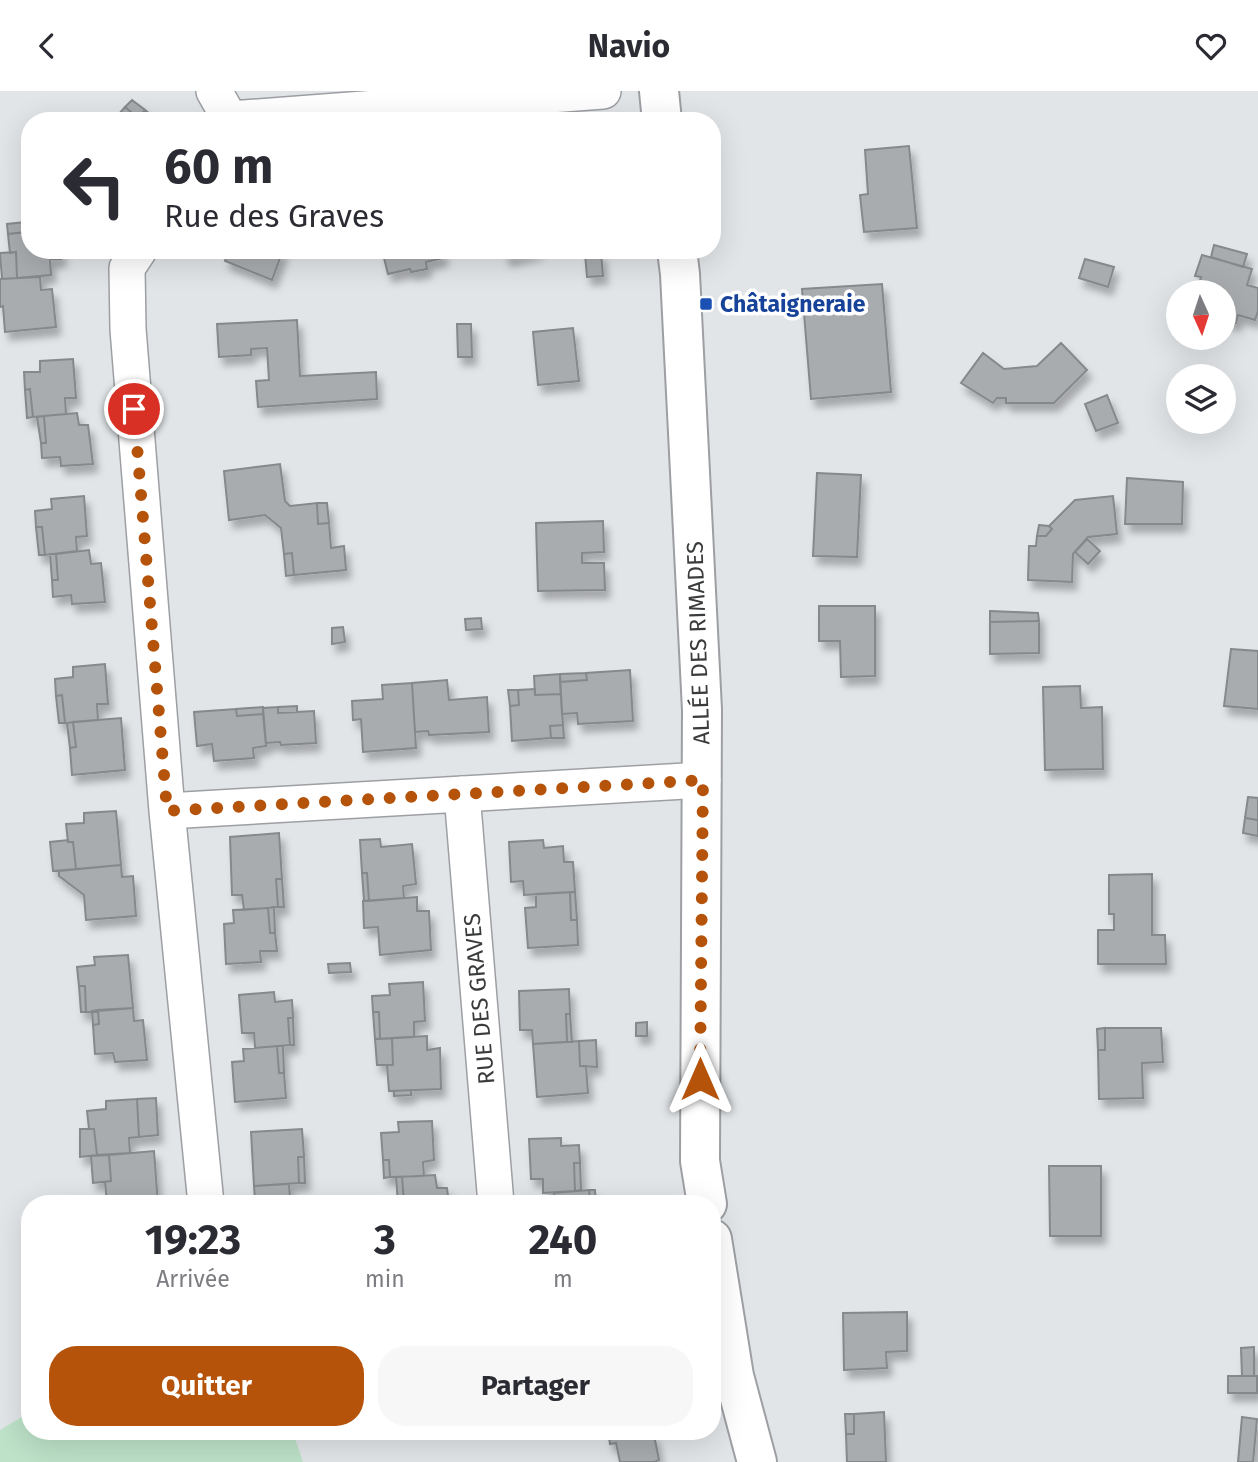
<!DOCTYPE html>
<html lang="fr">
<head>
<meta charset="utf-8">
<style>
	:root { --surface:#fff; --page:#f7f7f7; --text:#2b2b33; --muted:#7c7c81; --accent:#b45309 }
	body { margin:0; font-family:"Fira Sans",sans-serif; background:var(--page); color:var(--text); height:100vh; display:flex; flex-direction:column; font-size:26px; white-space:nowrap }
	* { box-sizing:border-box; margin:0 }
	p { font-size:23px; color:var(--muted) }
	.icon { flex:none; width:38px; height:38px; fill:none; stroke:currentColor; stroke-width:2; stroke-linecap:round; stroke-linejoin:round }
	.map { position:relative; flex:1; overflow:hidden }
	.panel { position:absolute; left:21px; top:1104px; width:700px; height:245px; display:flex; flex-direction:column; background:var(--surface); border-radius:28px; box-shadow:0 7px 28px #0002 }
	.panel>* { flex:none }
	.banner { position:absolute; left:21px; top:21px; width:700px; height:147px; border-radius:28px; box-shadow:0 7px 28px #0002; background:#fff; color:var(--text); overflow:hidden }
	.needle { width:46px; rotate:177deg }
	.tools { position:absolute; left:1166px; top:189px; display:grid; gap:14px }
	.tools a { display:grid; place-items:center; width:70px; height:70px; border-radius:50%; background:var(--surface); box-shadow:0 7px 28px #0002; font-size:35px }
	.pin { position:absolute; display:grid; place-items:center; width:60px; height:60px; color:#fff; margin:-30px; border:4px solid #fff; border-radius:50%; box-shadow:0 2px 7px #0007 }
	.me { position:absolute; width:77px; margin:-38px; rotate:0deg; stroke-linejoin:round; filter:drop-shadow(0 0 5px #0008) }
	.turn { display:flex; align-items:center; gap:24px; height:147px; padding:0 28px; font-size:32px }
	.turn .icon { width:91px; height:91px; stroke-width:2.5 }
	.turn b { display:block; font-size:49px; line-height:60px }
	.eta { display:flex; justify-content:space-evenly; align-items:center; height:119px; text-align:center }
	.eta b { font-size:42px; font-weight:700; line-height:49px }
	.primary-button { display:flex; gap:14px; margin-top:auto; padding:14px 28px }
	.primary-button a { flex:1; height:80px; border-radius:28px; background:var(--accent); color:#fff; font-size:28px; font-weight:700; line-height:80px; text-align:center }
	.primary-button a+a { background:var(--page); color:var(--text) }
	header { display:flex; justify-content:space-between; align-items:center; height:91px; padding:0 28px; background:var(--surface); font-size:32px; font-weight:700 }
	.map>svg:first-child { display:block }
</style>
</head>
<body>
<header><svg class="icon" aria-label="back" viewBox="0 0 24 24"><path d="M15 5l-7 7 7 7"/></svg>Navio<svg class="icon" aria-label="heart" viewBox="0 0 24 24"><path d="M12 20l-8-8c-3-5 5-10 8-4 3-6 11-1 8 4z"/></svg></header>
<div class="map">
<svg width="1258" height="1371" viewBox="0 0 1258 1371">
	<defs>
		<filter id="shadow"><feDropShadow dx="4.5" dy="8" stdDeviation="3.5" flood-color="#0004"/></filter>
	</defs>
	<rect width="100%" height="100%" fill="#e2e5e8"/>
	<path fill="#bde2c8" d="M 30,1321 L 30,1340 L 293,1341 L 303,1371 L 0,1371 L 0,1339 Z"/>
	<path fill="#a9acaf" stroke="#86898c" stroke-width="2" filter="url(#shadow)" d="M 132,9 L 145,19 L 138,27 L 125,16 Z
		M 125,16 L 138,27 L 145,19 L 158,30 L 113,30 Z
		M 909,55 L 917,137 L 864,141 L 860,104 L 868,103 L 865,59 Z
		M 25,131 L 30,131 L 30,159 L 61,159 L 61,168 L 50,168 L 51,184 L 17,187 L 16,161 L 10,162 L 8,143 L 26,141 Z
		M 25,131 L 26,141 L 8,143 L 7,133 Z
		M 1214,154 L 1247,163 L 1243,176 L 1211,166 Z
		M 229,159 L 283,159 L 272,189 L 225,170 Z
		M 382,159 L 442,159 L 443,167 L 426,171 L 427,178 L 411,181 L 410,178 L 388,183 Z
		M 504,159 L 537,159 L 538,160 L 506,167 Z
		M 16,161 L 17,187 L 2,188 L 0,162 Z
		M 601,162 L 603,185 L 587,186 L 585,163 Z
		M 1202,164 L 1252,178 L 1247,194 L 1258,197 L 1258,220 L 1255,229 L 1238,224 L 1236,232 L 1223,228 L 1223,201 L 1191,201 L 1192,196 L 1198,197 L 1201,186 L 1195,185 Z
		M 1085,168 L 1114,176 L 1108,196 L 1079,187 Z
		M 40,186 L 41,199 L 52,198 L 56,236 L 5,241 L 3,215 L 0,216 L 0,188 Z
		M 882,193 L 891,301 L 811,308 L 802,198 Z
		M 297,229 L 300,285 L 376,281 L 377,308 L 258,316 L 256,290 L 269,289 L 267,257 L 251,258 L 251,264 L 219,266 L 217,233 Z
		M 457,233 L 471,233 L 472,266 L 458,266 Z
		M 573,237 L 579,290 L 538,294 L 533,241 Z
		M 1061,252 L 1087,279 L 1054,312 L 1006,312 L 1006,307 L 997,307 L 993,312 L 961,292 L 983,262 L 1004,278 L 1037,275 Z
		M 73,268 L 76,307 L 65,307 L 66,323 L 33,326 L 30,298 L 25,299 L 24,281 L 40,281 L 40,270 Z
		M 30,298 L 33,326 L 27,327 L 25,299 Z
		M 1107,304 L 1118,332 L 1096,340 L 1085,313 Z
		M 77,322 L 79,334 L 88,334 L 93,373 L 61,375 L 60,366 L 42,367 L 41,352 L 46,352 L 44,325 Z
		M 44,325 L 46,352 L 41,352 L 37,326 Z
		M 280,373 L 285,410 L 290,415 L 317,412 L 318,433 L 329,432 L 331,457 L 344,455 L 346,479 L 294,484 L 292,462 L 284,463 L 281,437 L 265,424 L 229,429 L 224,380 Z
		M 817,382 L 861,384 L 857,466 L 813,465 Z
		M 1127,387 L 1183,391 L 1182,433 L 1125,433 Z
		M 84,405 L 87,445 L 76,446 L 77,460 L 45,464 L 42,436 L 36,436 L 35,420 L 52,418 L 51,408 Z
		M 1113,405 L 1117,443 L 1088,446 L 1073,463 L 1072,491 L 1028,489 L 1029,455 L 1036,455 L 1037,445 L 1046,445 L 1052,438 L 1049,435 L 1075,409 Z
		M 317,412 L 327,412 L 329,432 L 318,433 Z
		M 603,430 L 604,461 L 582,462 L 582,472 L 604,472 L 605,499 L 538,500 L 536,432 Z
		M 1039,434 L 1049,435 L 1052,438 L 1046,445 L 1037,445 Z
		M 36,436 L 42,436 L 45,464 L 39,464 Z
		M 1087,448 L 1100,460 L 1088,473 L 1075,461 Z
		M 89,459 L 91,473 L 101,472 L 105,511 L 72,513 L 71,504 L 53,506 L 52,489 L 58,489 L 56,463 Z
		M 292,462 L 294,484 L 286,485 L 284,463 Z
		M 50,463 L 56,463 L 58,489 L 52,489 Z
		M 819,515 L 875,515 L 875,585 L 841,586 L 840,550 L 819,550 Z
		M 990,520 L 1038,522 L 1039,530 L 990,531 Z
		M 481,527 L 482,538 L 466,539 L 465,528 Z
		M 1039,530 L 1039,562 L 990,563 L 990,531 Z
		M 343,536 L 345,551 L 332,553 L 332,537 Z
		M 1231,558 L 1258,560 L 1258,618 L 1224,615 Z
		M 105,573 L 108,613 L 97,613 L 98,629 L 65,632 L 62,604 L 56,605 L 55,588 L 73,586 L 73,576 Z
		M 630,579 L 633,630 L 578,633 L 577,622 L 562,623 L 560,591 L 587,589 L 586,582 Z
		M 586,582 L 587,589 L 560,591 L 560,583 Z
		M 560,583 L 561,603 L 535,604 L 534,585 Z
		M 447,589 L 449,609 L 487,606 L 489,641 L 429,644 L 428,640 L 415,641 L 412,592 Z
		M 412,592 L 416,657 L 363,661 L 361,628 L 353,629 L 352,610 L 383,608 L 382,594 Z
		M 1080,595 L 1081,617 L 1102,616 L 1103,678 L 1045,679 L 1043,596 Z
		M 535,598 L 535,604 L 561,603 L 563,634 L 550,635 L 551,647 L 512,650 L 510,615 L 519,614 L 518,599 Z
		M 508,599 L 518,599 L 519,614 L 510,615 Z
		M 62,604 L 65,632 L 59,632 L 56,605 Z
		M 297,615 L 297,621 L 278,622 L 278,616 Z
		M 263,616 L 263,623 L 237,625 L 236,618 Z
		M 278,616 L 278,622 L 314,620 L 316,652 L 281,654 L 280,651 L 266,652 L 263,617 Z
		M 236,618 L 237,625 L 263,623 L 266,655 L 253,657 L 254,667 L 214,670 L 212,653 L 197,655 L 194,621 Z
		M 121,627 L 125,679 L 72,684 L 70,657 L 76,656 L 73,631 Z
		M 73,631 L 76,656 L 70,657 L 67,632 Z
		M 563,634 L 564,647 L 551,647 L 550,635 Z
		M 1248,706 L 1258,707 L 1258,729 L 1245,727 Z
		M 116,720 L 121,774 L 76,778 L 73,751 L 68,751 L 66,733 L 84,732 L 84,722 Z
		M 1245,727 L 1258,729 L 1258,745 L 1243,742 Z
		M 279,742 L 282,788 L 276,788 L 278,816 L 244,819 L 242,804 L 232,804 L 230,746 Z
		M 380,748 L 381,756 L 412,753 L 416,793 L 403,795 L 404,807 L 369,810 L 367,782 L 362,782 L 360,749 Z
		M 68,749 L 68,751 L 73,751 L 76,778 L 53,780 L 50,751 Z
		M 543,749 L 544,757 L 563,755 L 564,771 L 573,771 L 575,801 L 524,804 L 523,790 L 511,791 L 509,751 Z
		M 121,774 L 122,786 L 133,785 L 136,825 L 86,829 L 84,804 L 59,785 L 59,780 Z
		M 362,782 L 367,782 L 369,810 L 364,810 Z
		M 1152,783 L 1152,844 L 1165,844 L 1166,873 L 1098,873 L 1098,839 L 1114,839 L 1114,823 L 1109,823 L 1109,784 Z
		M 276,788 L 282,788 L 284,816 L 278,816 Z
		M 570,801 L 571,829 L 577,828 L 578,854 L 528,857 L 525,817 L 536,816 L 536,803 Z
		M 570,801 L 575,801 L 577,828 L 571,829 Z
		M 417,806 L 417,820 L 429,820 L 431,859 L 380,864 L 378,836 L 364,837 L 363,810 Z
		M 274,816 L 275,842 L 270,842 L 268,817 Z
		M 268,817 L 270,842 L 275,842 L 277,860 L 260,860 L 261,871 L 226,873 L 224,833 L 234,832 L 233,819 Z
		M 128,864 L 133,917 L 86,921 L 85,895 L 79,895 L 77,876 L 95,874 L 94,866 Z
		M 350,872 L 351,881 L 329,882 L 328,873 Z
		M 423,891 L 425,930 L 414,931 L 414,946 L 380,948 L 379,921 L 373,921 L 372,905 L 390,904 L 389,893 Z
		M 79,895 L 85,895 L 86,921 L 81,921 Z
		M 569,898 L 570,923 L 566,923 L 567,951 L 533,953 L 532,939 L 520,939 L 519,900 Z
		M 274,901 L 275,911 L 292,909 L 293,926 L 288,927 L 290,954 L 255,957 L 254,942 L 242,942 L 239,904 Z
		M 133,917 L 134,930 L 143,929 L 147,969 L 115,971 L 113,962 L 95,963 L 93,934 L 99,933 L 98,919 Z
		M 98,919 L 99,933 L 93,934 L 92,920 Z
		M 373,921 L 379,921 L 380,948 L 375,948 Z
		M 566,923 L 570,923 L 572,951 L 567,951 Z
		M 293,926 L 294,954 L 290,954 L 288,927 Z
		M 647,931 L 647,945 L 636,945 L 636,932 Z
		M 1105,937 L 1161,937 L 1163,971 L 1142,972 L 1143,1007 L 1099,1008 L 1098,959 L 1105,959 Z
		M 1105,937 L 1105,959 L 1098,959 L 1097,938 Z
		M 427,945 L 427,959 L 440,957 L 441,998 L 389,1000 L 387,974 L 393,974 L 392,947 Z
		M 392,947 L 393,974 L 377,974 L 375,948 Z
		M 596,949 L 597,976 L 580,975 L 579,950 Z
		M 579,950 L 580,975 L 586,975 L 588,1002 L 537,1006 L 533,953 Z
		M 277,955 L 279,982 L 284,982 L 286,1007 L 235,1011 L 232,971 L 244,970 L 243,958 Z
		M 277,955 L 283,955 L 284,982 L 279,982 Z
		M 411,999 L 411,1004 L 394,1005 L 394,1000 Z
		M 156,1007 L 158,1044 L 139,1046 L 137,1008 Z
		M 137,1008 L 139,1046 L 129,1047 L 130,1062 L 97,1064 L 94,1038 L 89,1038 L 87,1020 L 106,1018 L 106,1010 Z
		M 432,1030 L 434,1069 L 423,1071 L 424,1085 L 390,1086 L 389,1069 L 383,1069 L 381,1042 L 399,1041 L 398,1031 Z
		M 80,1038 L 94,1038 L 97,1064 L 80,1066 Z
		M 302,1038 L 304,1065 L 298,1066 L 299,1092 L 254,1095 L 251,1041 Z
		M 561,1047 L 561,1055 L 579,1054 L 580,1072 L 574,1072 L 575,1100 L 543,1102 L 543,1088 L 531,1088 L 529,1048 Z
		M 154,1060 L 158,1113 L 107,1113 L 105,1091 L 111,1090 L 109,1064 Z
		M 109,1064 L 111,1090 L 93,1092 L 91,1065 Z
		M 304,1065 L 305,1092 L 299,1092 L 298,1066 Z
		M 383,1069 L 389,1069 L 390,1086 L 384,1087 Z
		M 574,1072 L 580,1072 L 581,1099 L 575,1100 Z
		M 1049,1075 L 1101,1075 L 1101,1145 L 1050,1145 Z
		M 435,1084 L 437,1097 L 447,1097 L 449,1113 L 398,1113 L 404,1112 L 402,1086 Z
		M 396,1086 L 402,1086 L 404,1112 L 398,1113 Z
		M 289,1093 L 290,1106 L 296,1106 L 296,1113 L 243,1113 L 243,1109 L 255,1109 L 254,1095 Z
		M 589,1099 L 590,1113 L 555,1113 L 554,1102 Z
		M 589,1099 L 595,1099 L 596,1113 L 590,1113 Z
		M 907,1221 L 907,1260 L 886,1261 L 887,1277 L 844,1279 L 843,1222 Z
		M 1254,1256 L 1254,1285 L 1242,1285 L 1241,1257 Z
		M 1228,1285 L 1257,1285 L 1257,1302 L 1228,1302 Z
		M 884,1321 L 886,1371 L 847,1371 L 846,1343 L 854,1343 L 854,1323 Z
		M 845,1323 L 854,1323 L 854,1343 L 846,1343 Z
		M 1242,1326 L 1257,1328 L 1253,1371 L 1238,1371 Z
		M 608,1340 L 647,1340 L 648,1345 L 654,1344 L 659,1369 L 654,1371 L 620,1371 L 616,1352 L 610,1353 Z"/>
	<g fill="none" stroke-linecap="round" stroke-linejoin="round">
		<defs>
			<path id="minor" d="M 214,0 L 230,28
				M 230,28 L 603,0
				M 139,159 L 127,177 L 128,238 L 167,720 L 703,689
				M 462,703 L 496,1113
				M 167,720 L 206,1113"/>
			<path id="secondary" d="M 659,0 L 662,30
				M 677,159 L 680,183 L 702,619 L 700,1070 L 707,1113
				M 712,1148 L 734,1285 L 757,1371"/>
		</defs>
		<use href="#minor" stroke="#9d9fa3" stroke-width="38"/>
		<use href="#secondary" stroke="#9d9fa3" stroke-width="42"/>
		<use href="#minor" stroke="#fff" stroke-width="35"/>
		<use href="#secondary" stroke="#fff" stroke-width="38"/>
	</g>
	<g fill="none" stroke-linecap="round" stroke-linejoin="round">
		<path stroke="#b45309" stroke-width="12" stroke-dasharray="0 21.6" d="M 134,318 L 167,720 L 703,689 L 700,988"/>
	</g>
	<rect fill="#1a4fb4" stroke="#fff" stroke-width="2.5" x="699" y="206" width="14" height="14" rx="3.5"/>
	<g text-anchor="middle" stroke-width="7" stroke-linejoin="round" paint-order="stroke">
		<g font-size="23" font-weight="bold" fill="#164399" stroke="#fff" text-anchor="start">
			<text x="720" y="221">Châtaigneraie</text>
		</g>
		<g font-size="23" fill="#3a3b3c" stroke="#fff">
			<text transform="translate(698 552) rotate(-92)" y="8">ALLÉE DES RIMADES</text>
			<text transform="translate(479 908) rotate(-95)" y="8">RUE DES GRAVES</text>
		</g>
	</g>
</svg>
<div class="tools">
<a><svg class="needle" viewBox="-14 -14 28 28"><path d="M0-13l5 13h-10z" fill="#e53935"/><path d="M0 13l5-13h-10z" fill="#7c7c81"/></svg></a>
<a><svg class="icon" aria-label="layers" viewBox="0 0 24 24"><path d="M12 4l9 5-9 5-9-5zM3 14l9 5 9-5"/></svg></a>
</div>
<div class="pin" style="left:134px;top:318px;background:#d93025"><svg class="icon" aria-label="arrive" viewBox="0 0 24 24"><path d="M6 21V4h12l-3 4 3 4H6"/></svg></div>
<svg class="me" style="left:700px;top:988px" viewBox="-20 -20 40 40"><path d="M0-17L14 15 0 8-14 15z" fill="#b45309" stroke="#fff" stroke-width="4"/></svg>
<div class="banner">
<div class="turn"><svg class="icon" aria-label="left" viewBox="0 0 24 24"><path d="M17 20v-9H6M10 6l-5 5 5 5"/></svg><div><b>60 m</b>Rue des Graves</div></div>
</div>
<section class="panel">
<div class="eta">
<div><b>19:23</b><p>Arrivée</p></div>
<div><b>3</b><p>min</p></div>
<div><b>240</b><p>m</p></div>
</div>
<div class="primary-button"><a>Quitter</a><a>Partager</a></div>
</section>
</div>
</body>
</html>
